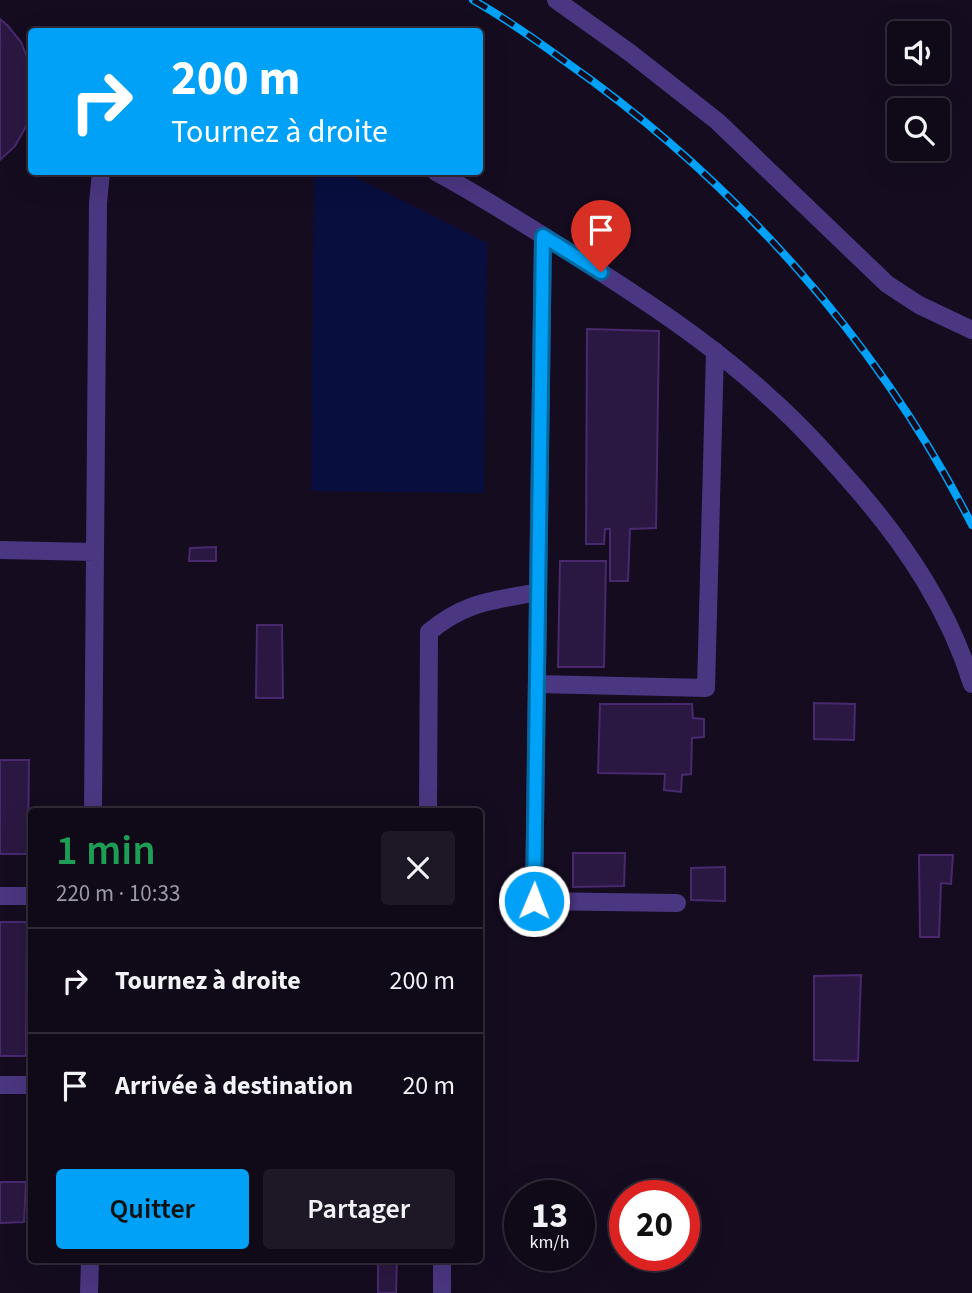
<!DOCTYPE html>
<html lang="fr">
<head>
<meta charset="utf-8">
<style>
	:root { --surface:#100918; --page:#1e1725; --text:#f1f3f6; --muted:#9c9aa2; --line:#302a37; --accent:#00a1f6 }
	body { margin:0; font-family:"Source Sans 3",sans-serif; background:var(--page); color:var(--text); height:100vh; display:flex; flex-direction:column; font-size:26px; white-space:nowrap }
	* { box-sizing:border-box; margin:0 }
	p { font-size:23px; color:var(--muted) }
	.icon { flex:none; width:38px; height:38px; fill:none; stroke:currentColor; stroke-width:2; stroke-linecap:round; stroke-linejoin:round }
	.map { position:relative; flex:1; overflow:hidden }
	.panel { position:absolute; left:28px; top:808px; width:455px; height:455px; display:flex; flex-direction:column; background:var(--surface); border-radius:7px; box-shadow:0 7px 28px #0002,0 0 0 2px var(--line) }
	.panel>* { flex:none }
	.top-card { position:absolute; left:28px; top:28px; width:455px; height:147px; border-radius:7px; box-shadow:0 7px 28px #0002,0 0 0 2px var(--line); background:#00a1f6; color:#fff; overflow:hidden }
	.controls { position:absolute; left:887px; top:21px; display:grid; gap:14px }
	.controls a { display:grid; place-items:center; width:63px; height:63px; border-radius:7px; background:var(--surface); box-shadow:0 7px 28px #0002,0 0 0 2px var(--line); font-size:35px }
	.speed { position:absolute; left:504px; top:1180px; display:flex; gap:14px; font-size:35px; font-weight:700; text-align:center }
	.speed>* { display:grid; place-content:center; width:91px; height:91px; border-radius:50%; background:var(--surface); box-shadow:0 7px 28px #0002,0 0 0 2px var(--line); line-height:1 }
	.speed small { font-size:18px; font-weight:400 }
	.speed .limit { border:10px solid #d22; background:#fff; color:#111 }
	.pin { position:absolute; display:grid; place-items:center; width:60px; height:60px; color:#fff; margin:-72px -30px; border-radius:50% 50% 50% 0; rotate:-45deg; box-shadow:0 0 7px #0007 }
	.pin .icon { rotate:45deg }
	.me { position:absolute; width:77px; margin:-38px; rotate:1deg; stroke-linejoin:round; filter:drop-shadow(0 0 5px #0008) }
	.turn { display:flex; align-items:center; gap:24px; height:147px; padding:0 28px; font-size:32px }
	.turn .icon { width:91px; height:91px; stroke-width:2.5 }
	.turn b { display:block; font-size:49px; line-height:60px }
	.round { display:grid; place-items:center; flex:none; width:74px; height:74px; border-radius:7px; background:var(--page) }
	.overview { display:flex; align-items:center; justify-content:space-between; height:119px; padding:0 28px }
	h1 { font-size:42px; font-weight:600; line-height:52px; color:#1e9e55 }
	.button { display:flex; gap:14px; margin-top:auto; padding:14px 28px }
	.button a { flex:1; height:80px; border-radius:7px; background:var(--accent); color:#111; font-size:28px; font-weight:600; line-height:80px; text-align:center }
	.button a+a { background:var(--page); color:var(--text) }
	ul { padding:0; list-style:none }
	li { display:flex; align-items:center; gap:21px; height:105px; padding:0 28px; border-top:2px solid var(--line) }
	li div { flex:1 }
	li b { display:block; font-size:26px }
	li em { font-style:normal }
	.map>svg:first-child { display:block }
</style>
</head>
<body>
<div class="map">
<svg width="972" height="1293" viewBox="0 0 972 1293">
	<rect width="100%" height="100%" fill="#150c20"/>
	<path fill="#080e3e" d="M 314,172 L 345,172 L 487,243 L 484,493 L 311,491 Z"/>
	<path fill="#2b1842" stroke="#48296e" stroke-width="2" d="M 0,19 L 8,26 L 21,42 L 32,70 L 32,112 L 28,123 L 15,146 L 0,160 Z
		M 587,329 L 659,331 L 656,528 L 630,529 L 628,581 L 610,581 L 610,529 L 605,529 L 604,544 L 586,544 Z
		M 216,547 L 216,561 L 189,561 L 190,548 Z
		M 560,561 L 606,561 L 604,667 L 558,667 Z
		M 257,625 L 282,625 L 283,698 L 256,698 Z
		M 814,703 L 855,704 L 854,740 L 814,739 Z
		M 600,704 L 692,704 L 693,718 L 704,719 L 704,737 L 692,738 L 691,774 L 682,775 L 681,792 L 664,790 L 665,774 L 598,773 Z
		M 0,760 L 29,760 L 28,854 L 0,854 Z
		M 573,853 L 625,853 L 624,886 L 573,887 Z
		M 919,855 L 953,855 L 951,884 L 941,883 L 939,937 L 920,937 Z
		M 725,867 L 725,901 L 691,900 L 691,868 Z
		M 0,922 L 27,922 L 26,1056 L 0,1056 Z
		M 861,975 L 858,1061 L 814,1060 L 814,976 Z
		M 0,1182 L 26,1182 L 24,1222 L 0,1223 Z
		M 378,1260 L 397,1260 L 396,1293 L 378,1293 Z"/>
	<g fill="none" stroke-linecap="round" stroke-linejoin="round">
		<path stroke="#4b3681" stroke-width="18" d="M 556,0 L 629,52 L 717,121 L 887,284 L 919,305 L 972,330
			M 436,172 C 479,195 521,222 563,248 C 635,294 706,339 769,397 C 801,425 829,457 857,489 C 907,547 949,610 972,684
			M 0,550 L 95,552 L 93,812
			M 95,552 L 98,203 L 101,172
			M 538,592 L 534,901 L 677,903
			M 537,684 L 706,688 L 715,351
			M 428,812 L 429,632 C 466,601 493,601 538,592 L 543,236
			M 0,896 L 32,896
			M 0,1085 L 32,1085
			M 89,1293 L 90,1260
			M 442,1293 L 442,1260"/>
		<defs>
			<path id="rail" d="M 473,0 C 505,18 536,40 566,62 C 734,180 878,340 972,525"/>
		</defs>
		<use href="#rail" stroke="#00a1f6" stroke-width="8"/>
		<use href="#rail" stroke="#150c20" stroke-width="5" stroke-dasharray="16" stroke-linecap="butt"/>
	</g>
	<g fill="none" stroke-linecap="round" stroke-linejoin="round">
		<defs>
			<path id="route" d="M 534,901 L 543,236 L 601,272"/>
		</defs>
		<use href="#route" stroke="#0069a0" stroke-width="18"/>
		<use href="#route" stroke="#00a1f6" stroke-width="12"/>
	</g>
</svg>
<div class="controls">
<a><svg class="icon" aria-label="sound" viewBox="0 0 24 24"><path d="M4 9h4l5-4v14l-5-4H4zM17 9q2 3 0 6"/></svg></a>
<a><svg class="icon" aria-label="search" viewBox="0 0 24 24"><circle cx="10" cy="10" r="6"/><path d="M15 15l6 6"/></svg></a>
</div>
<div class="speed"><div>13<small>km/h</small></div><div class="limit">20</div></div>
<div class="pin" style="left:601px;top:272px;background:#d93025"><svg class="icon" aria-label="arrive" viewBox="0 0 24 24"><path d="M6 21V4h12l-3 4 3 4H6"/></svg></div>
<svg class="me" style="left:534px;top:901px" viewBox="-20 -20 40 40"><circle r="17" fill="#00a1f6" stroke="#fff" stroke-width="3"/><path d="M0-11L8 9 0 5-8 9z" fill="#fff"/></svg>
<div class="top-card">
<div class="turn"><svg class="icon" aria-label="right" viewBox="0 0 24 24"><path d="M7 20v-9h11M14 6l5 5-5 5"/></svg><div><b>200 m</b>Tournez à droite</div></div>
</div>
<section class="panel">
<div class="overview"><div><h1>1 min</h1><p>220 m · 10:33</p></div><a class="round"><svg class="icon" aria-label="close" viewBox="0 0 24 24"><path d="M6 6l12 12M18 6L6 18"/></svg></a></div>
<ul>
<li><svg class="icon" aria-label="right" viewBox="0 0 24 24"><path d="M7 20v-9h11M14 6l5 5-5 5"/></svg><div><b>Tournez à droite</b></div><em>200 m</em></li>
<li><svg class="icon" aria-label="arrive" viewBox="0 0 24 24"><path d="M6 21V4h12l-3 4 3 4H6"/></svg><div><b>Arrivée à destination</b></div><em>20 m</em></li>
</ul>
<div class="button"><a>Quitter</a><a>Partager</a></div>
</section>
</div>
</body>
</html>
